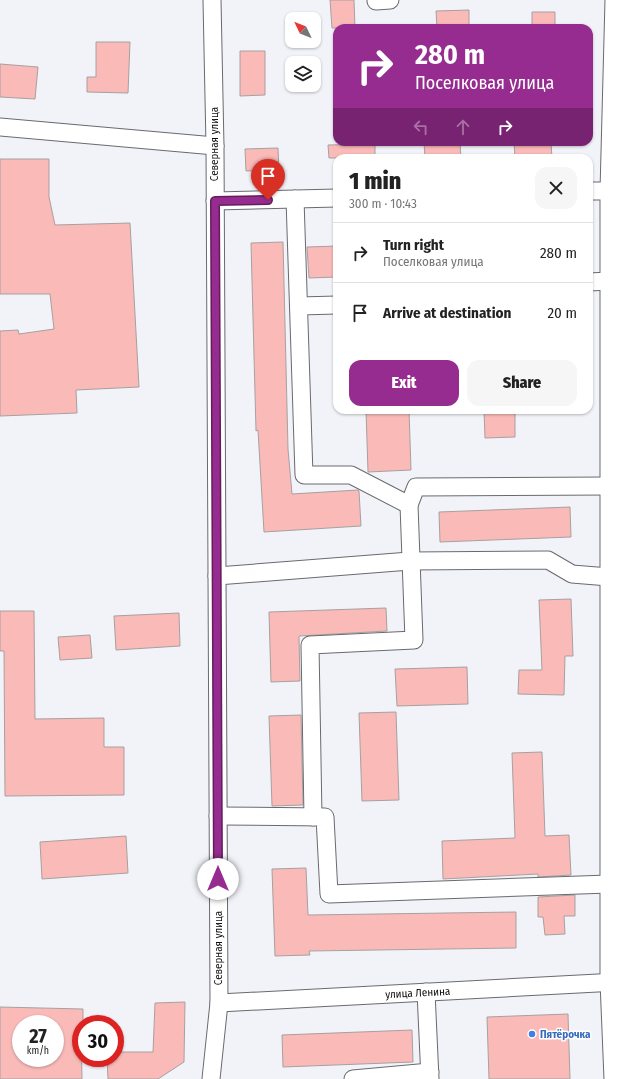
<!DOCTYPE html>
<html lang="en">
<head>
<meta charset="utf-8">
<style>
	:root { --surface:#fff; --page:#f6f6f6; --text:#222; --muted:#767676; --line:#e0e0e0; --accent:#962c8f }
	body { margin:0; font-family:"Fira Sans Condensed",sans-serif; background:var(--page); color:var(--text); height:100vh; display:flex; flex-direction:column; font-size:15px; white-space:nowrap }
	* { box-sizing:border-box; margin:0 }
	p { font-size:13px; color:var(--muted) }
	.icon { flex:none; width:22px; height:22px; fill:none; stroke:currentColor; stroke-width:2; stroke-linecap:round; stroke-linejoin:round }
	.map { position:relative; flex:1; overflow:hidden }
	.side { position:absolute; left:333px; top:154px; width:260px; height:260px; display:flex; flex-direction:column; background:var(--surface); border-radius:12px; box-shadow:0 1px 3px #0004 }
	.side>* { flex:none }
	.top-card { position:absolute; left:333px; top:24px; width:260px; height:122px; border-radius:12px; box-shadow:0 1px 3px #0004; background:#962c8f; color:#fff; overflow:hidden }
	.needle { width:26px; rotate:313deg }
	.tools { position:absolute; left:285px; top:12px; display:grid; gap:8px }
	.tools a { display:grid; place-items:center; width:36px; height:36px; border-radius:8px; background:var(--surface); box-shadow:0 1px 3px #0004; font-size:20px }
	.speed { position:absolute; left:12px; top:1015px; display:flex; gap:8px; font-size:20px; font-weight:700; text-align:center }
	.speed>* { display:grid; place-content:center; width:52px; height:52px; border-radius:50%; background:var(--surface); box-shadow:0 1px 3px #0004; line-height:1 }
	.speed small { font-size:10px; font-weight:400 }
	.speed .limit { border:6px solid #d22; background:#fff; color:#111 }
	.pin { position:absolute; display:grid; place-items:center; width:34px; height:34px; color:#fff; margin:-41px -17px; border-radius:50% 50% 50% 0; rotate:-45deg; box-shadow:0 0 4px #0007 }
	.pin .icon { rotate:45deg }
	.me { position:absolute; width:44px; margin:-22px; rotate:0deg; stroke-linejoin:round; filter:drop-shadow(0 0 3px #0008) }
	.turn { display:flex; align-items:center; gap:14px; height:84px; padding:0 16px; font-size:18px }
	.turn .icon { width:52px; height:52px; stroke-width:2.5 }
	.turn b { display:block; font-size:28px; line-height:34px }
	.lanes { display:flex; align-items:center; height:38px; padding:0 16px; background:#0003; justify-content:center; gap:20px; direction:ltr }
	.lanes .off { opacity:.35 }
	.round { display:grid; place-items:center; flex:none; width:42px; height:42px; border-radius:12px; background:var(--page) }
	.summary { display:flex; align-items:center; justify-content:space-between; height:68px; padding:0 16px }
	h1 { font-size:24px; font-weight:800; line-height:30px }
	.action { display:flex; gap:8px; margin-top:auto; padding:8px 16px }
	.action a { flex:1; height:46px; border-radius:12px; background:var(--accent); color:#fff; font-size:16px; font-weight:800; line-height:46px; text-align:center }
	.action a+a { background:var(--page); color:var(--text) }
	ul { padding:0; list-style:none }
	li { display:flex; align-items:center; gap:12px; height:60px; padding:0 16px; border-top:1px solid var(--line) }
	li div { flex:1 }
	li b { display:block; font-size:15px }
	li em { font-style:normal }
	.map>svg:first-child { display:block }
</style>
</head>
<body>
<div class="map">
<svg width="617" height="1079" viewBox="0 0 617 1079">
	<rect width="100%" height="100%" fill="#f2f3f8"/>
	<path fill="#f9bab8" stroke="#a7a0a0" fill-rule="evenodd" d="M 330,0 L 354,0 L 355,28 L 332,28 Z
		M 469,10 L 469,28 L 437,28 L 436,11 Z
		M 532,12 L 555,12 L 555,28 L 532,28 Z
		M 96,42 L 130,42 L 128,93 L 87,92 L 87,77 L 96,77 Z
		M 240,51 L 265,51 L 265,95 L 240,96 Z
		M 0,64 L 38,67 L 35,99 L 0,97 Z
		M 424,142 L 460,142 L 461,158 L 425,158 Z
		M 514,142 L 551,142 L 552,158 L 515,158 Z
		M 375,144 L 375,158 L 329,158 L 328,145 Z
		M 278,148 L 279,170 L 246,171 L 245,149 Z
		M 0,159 L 49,159 L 49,197 L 55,225 L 130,223 L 139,387 L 76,390 L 77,413 L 0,416 L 0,331 L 18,330 L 19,334 L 54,329 L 50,294 L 0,294 Z
		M 283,242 L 288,449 L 292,494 L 358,490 L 359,491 L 361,526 L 264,532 L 258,430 L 256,431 L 251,243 Z
		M 337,246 L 337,277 L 309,278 L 307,247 Z
		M 366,410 L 409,410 L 411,470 L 368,472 Z
		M 484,410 L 515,410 L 515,437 L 485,438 Z
		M 570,507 L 571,537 L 440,542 L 439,512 Z
		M 571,599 L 573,656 L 565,656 L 564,695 L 518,694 L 519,670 L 542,670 L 539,600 Z
		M 386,608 L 387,631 L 299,636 L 300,681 L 271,682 L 269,612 Z
		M 0,611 L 34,611 L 35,719 L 104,718 L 104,747 L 124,747 L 124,795 L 5,796 L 4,651 L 0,651 Z
		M 179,613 L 180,646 L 116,650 L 114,616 Z
		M 90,635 L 92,658 L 60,660 L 58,637 Z
		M 467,667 L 468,704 L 397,706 L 395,669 Z
		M 396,712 L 399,800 L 362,801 L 359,713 Z
		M 301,715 L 303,805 L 272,806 L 269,716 Z
		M 542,752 L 545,836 L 569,835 L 571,875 L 538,877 L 538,874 L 443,879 L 442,841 L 515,838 L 512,753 Z
		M 126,836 L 128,873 L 42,879 L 40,842 Z
		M 306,868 L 308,915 L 516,912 L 516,948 L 309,951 L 310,955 L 275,956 L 272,869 Z
		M 575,895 L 575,916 L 564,916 L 565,934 L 545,935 L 543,917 L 538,917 L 538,897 Z
		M 185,1002 L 184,1062 L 158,1079 L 108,1079 L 107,1058 L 115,1058 L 115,1052 L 153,1052 L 155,1003 Z
		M 0,1007 L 83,1009 L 83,1024 L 81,1024 L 82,1079 L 0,1079 ZM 21,1024 L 55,1024 L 55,1058 L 21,1058 Z
		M 568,1014 L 570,1079 L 489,1079 L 487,1017 Z
		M 412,1030 L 413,1062 L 283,1067 L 282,1035 Z"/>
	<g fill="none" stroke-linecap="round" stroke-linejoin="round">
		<defs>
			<g id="minor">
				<path d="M 376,1 L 390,0"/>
				<path d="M 0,127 L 215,146"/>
				<path d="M 589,191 L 609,191"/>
				<path d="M 295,199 L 304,475 L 351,475 L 409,505 L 414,640 L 310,645 L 313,817"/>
				<path d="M 215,201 L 337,198"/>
				<path d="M 589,282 L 610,281"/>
				<path d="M 299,306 L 337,305"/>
				<path d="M 409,505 L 416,487 L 610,486"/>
				<path d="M 217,576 L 410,561 L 548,560 L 572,574 L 609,577"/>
				<path d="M 218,816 L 325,817 L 329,894 L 609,884"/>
				<path d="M 426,992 L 430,1079"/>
				<path id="s1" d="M 219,1003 L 617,982"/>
				<path d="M 211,1079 L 219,1003 L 215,146 L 212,0"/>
				<path d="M 353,1079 L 430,1072"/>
				<path d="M 613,1079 L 609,981 L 609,191 L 614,0"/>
			</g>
		</defs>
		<use href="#minor" stroke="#696a6f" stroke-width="19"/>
		<use href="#minor" stroke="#fff" stroke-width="17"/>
	</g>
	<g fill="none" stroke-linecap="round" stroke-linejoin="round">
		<defs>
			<path id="route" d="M 218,879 L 215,201 L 268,200"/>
		</defs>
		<use href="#route" stroke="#621d5d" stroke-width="10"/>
		<use href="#route" stroke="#962c8f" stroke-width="7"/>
	</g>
	<circle fill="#3f7fe0" stroke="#fff" stroke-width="1.5" cx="532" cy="1034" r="4"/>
	<g text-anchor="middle" stroke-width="3" stroke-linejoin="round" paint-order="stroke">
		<g font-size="11" fill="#0d0d0f" stroke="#fff">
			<text transform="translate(214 144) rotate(-90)" y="4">Северная улица</text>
			<text transform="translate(218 948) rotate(-90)" y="4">Северная улица</text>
			<text dy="4" stroke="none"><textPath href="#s1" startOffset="199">улица Ленина</textPath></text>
		</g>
		<g font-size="11" font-weight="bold" fill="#366cbe" stroke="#fff" text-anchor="start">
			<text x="540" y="1038">Пятёрочка</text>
		</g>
	</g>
</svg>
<div class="tools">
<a><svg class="needle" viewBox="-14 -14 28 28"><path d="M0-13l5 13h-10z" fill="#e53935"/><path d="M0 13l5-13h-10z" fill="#767676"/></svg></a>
<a><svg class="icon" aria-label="layers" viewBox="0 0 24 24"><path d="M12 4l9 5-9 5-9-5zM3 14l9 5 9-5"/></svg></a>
</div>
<div class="speed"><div>27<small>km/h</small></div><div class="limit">30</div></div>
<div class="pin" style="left:268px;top:200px;background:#d93025"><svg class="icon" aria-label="arrive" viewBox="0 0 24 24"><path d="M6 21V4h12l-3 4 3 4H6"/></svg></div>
<svg class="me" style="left:218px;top:879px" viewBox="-20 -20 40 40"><circle r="19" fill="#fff"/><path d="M0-13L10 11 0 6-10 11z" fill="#962c8f"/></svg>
<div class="top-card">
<div class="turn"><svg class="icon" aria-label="right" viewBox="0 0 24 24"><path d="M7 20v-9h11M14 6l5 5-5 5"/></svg><div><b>280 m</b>Поселковая улица</div></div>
<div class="lanes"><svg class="icon off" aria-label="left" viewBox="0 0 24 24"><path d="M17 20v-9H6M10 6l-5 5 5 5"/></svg><svg class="icon off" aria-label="ahead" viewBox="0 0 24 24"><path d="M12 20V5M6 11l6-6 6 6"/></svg><svg class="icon" aria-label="right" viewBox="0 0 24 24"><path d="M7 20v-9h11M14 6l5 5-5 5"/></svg></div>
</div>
<section class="side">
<div class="summary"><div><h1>1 min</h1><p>300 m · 10:43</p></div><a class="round"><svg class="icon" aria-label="close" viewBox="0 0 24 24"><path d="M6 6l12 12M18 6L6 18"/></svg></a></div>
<ul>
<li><svg class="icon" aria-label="right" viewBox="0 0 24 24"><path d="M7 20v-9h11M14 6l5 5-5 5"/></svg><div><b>Turn right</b><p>Поселковая улица</p></div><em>280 m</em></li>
<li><svg class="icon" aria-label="arrive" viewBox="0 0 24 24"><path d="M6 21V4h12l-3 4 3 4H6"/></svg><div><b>Arrive at destination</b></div><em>20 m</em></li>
</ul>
<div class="action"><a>Exit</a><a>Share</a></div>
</section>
</div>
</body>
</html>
